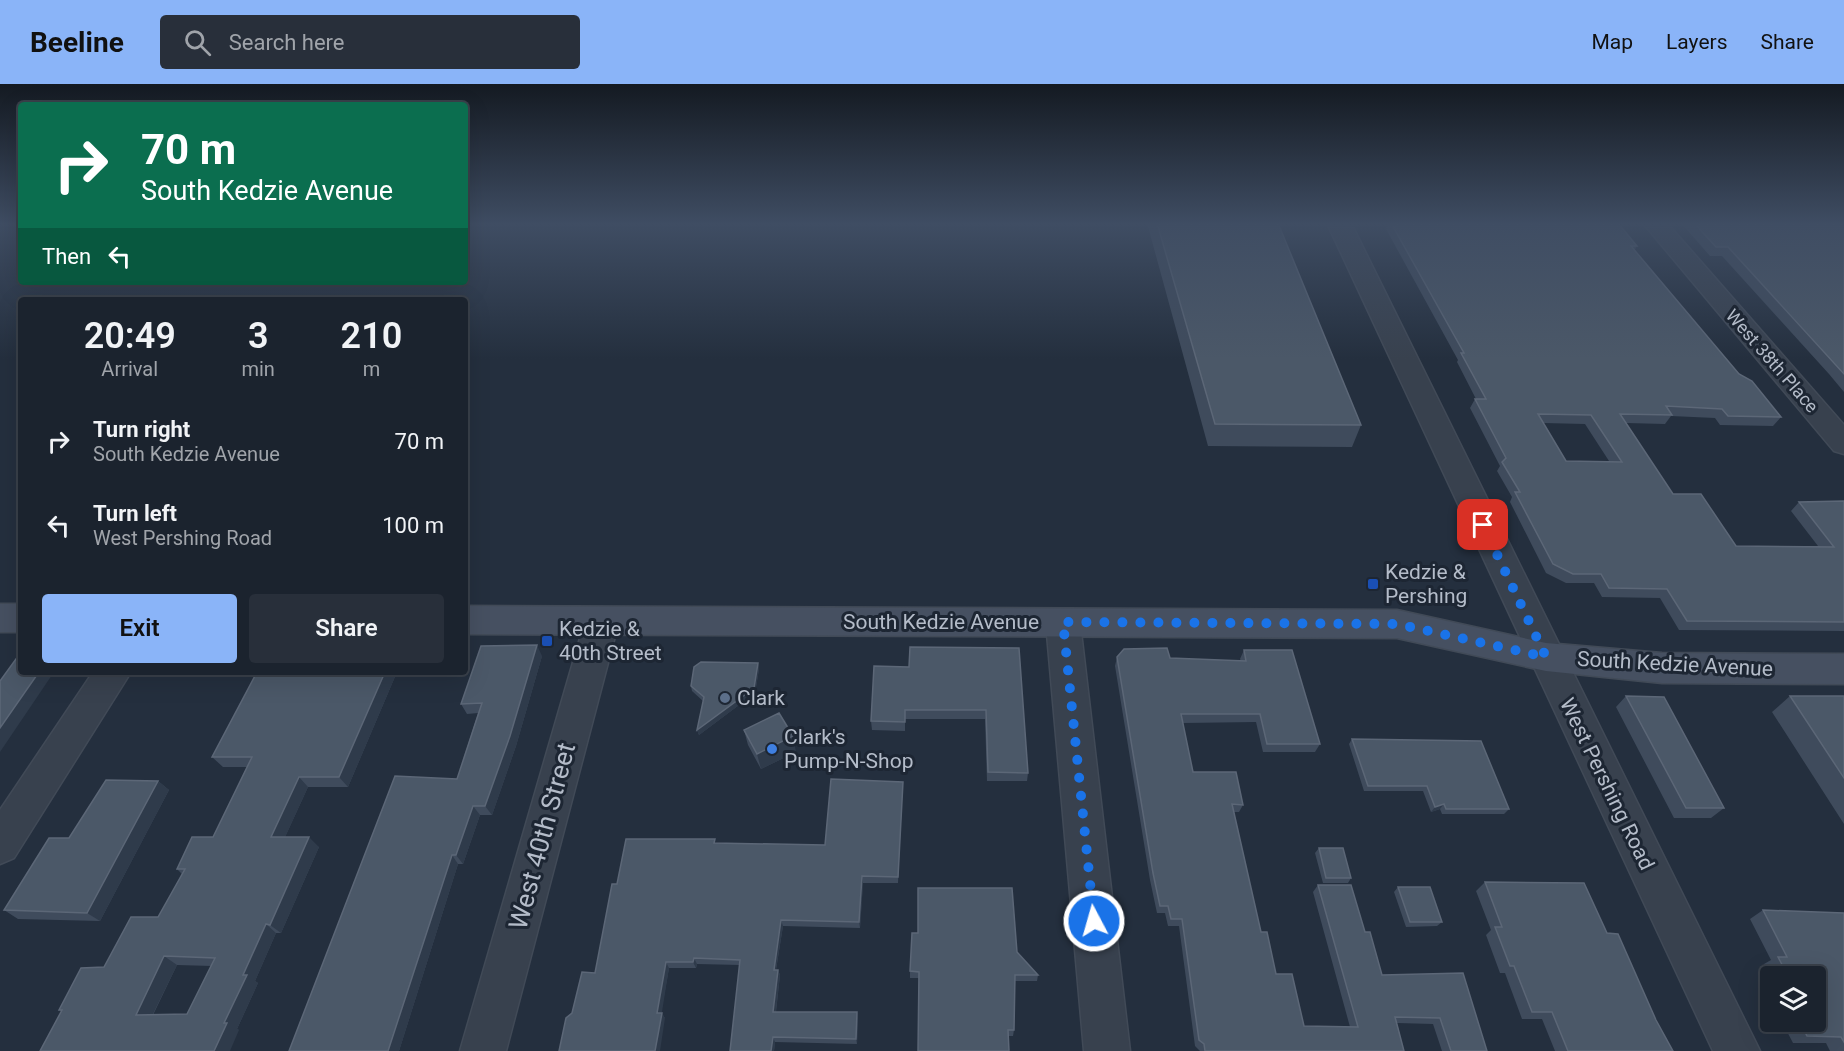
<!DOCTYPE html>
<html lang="en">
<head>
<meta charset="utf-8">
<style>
	:root { --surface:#1b232e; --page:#282f3a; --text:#f1f3f6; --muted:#a0a4aa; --line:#39404a; --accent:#8ab4f8 }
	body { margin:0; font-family:Roboto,sans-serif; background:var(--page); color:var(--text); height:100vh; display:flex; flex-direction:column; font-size:22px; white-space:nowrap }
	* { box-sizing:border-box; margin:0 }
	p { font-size:20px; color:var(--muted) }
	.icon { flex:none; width:33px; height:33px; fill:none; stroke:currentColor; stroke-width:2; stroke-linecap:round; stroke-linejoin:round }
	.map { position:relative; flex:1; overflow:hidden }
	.sheet { position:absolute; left:18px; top:213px; width:450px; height:378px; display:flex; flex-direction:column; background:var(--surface); border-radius:6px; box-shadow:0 6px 24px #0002,0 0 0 2px var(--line) }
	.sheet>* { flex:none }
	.hud { position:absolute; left:18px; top:18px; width:450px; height:183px; border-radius:6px; box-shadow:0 6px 24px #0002,0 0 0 2px var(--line); background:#0b6e4f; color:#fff; overflow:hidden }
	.fabs { position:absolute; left:1760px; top:882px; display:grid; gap:12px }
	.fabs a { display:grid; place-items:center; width:66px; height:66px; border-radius:6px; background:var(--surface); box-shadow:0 6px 24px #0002,0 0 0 2px var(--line); font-size:30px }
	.pin { position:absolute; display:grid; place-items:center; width:51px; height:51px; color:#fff; margin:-26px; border-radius:12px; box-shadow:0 3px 9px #0006 }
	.me { position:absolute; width:66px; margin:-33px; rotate:354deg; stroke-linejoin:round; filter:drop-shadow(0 0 4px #0008) }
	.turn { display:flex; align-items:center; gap:21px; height:126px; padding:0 24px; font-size:27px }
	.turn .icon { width:78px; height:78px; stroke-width:2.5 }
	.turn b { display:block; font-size:42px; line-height:51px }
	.then { display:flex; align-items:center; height:57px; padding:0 24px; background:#0003; gap:12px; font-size:22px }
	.eta { display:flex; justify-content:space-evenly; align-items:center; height:102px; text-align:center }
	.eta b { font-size:36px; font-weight:600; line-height:42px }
	.action { display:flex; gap:12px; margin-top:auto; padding:12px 24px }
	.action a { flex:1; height:69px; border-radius:6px; background:var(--accent); color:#111; font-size:24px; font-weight:600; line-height:69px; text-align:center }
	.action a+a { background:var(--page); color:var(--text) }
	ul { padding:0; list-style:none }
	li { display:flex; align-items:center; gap:18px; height:84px; padding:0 24px }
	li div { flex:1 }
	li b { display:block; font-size:22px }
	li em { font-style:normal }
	header { display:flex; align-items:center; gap:36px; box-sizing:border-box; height:84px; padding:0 30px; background:var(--accent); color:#111 }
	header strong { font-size:28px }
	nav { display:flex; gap:33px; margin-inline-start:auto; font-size:21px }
	.search { width:420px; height:54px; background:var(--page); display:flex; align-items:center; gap:15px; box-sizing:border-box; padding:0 21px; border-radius:6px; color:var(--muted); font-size:22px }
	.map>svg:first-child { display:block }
</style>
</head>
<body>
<header>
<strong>Beeline</strong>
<div class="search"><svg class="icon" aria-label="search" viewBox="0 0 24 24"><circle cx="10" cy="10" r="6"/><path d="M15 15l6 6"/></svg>Search here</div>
<nav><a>Map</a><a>Layers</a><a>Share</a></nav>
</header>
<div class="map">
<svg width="1844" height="967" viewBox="0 0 1844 967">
	<rect width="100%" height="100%" fill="#242f3e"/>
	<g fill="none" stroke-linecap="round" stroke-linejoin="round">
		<defs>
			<path id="minor" d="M 1643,139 L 1667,139 L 1844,341 L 1844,370 L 1834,367 Z
				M 602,523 L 614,527 L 619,537 L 506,967 L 460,967 L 585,537 L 590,527 Z
				M 1063,525 L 1075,529 L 1080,539 L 1130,967 L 1084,967 L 1046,539 L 1051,529 Z
				M 93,588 L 131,588 L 14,774 L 0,780 L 0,726 Z"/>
			<path id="tertiary" d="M 1327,139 L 1351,139 L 1760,967 L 1713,967 Z"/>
			<path id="secondary" d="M 0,520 L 21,520 L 21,548 L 0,548 Z
				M 465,522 L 1397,526 L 1546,559 L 1662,569 L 1844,570 L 1844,600 L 1662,599 L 1546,587 L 1397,554 L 465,550 Z"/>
		</defs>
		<use href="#minor" stroke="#414a57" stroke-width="3"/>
		<use href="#tertiary" stroke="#414a57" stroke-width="3"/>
		<use href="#secondary" stroke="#414a57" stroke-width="3"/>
		<use href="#minor" fill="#38414e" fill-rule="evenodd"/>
		<use href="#tertiary" fill="#38414e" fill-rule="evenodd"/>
		<use href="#secondary" fill="#465061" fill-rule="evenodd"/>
	</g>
	<path fill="#3f4b5c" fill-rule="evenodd" d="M 1147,139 L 1278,139 L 1361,341 L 1352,363 L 1208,362 Z
		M 1388,139 L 1618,139 L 1637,162 L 1634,167 L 1739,290 L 1781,333 L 1773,342 L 1720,341 L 1715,334 L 1671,332 L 1665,340 L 1626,339 L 1673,410 L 1736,462 L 1818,462 L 1791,427 L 1799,418 L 1844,417 L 1844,547 L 1679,546 L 1660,514 L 1602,513 L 1594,499 L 1566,499 L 1546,489 L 1510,418 L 1512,413 L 1497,387 L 1500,382 L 1470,324 L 1475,315 L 1476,315 L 1457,278 L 1458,276 L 1386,145 ZM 1543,339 L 1585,340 L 1609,377 L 1566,377 Z
		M 1681,139 L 1844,139 L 1844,308 L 1829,290 L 1722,172 L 1710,172 Z
		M 1019,564 L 1028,689 L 1027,697 L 987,697 L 985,635 L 905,635 L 905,647 L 872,646 L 871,637 L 909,583 Z
		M 1244,566 L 1320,660 L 1315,668 L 1263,668 L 1256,638 L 1183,639 L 1193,688 L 1243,721 L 1239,728 L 1234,728 L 1261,848 L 1276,890 L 1304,942 L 1350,943 L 1313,808 L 1318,801 L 1365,848 L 1382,891 L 1487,967 L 1442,967 L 1433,940 L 1397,939 L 1404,967 L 1200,967 L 1195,962 L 1179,842 L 1168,842 L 1165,829 L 1157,829 L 1150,796 L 1115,582 L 1117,573 L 1241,577 L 1240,575 Z
		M 542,572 L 516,662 L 492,731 L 480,731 L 463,780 L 458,780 L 399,967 L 289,967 L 457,695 L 478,629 L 467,630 L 461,620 Z
		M 758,579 L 759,585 L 755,609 L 699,651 L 697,646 L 703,617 L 692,607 L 691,602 Z
		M 257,588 L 397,588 L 348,703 L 308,703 L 285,753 L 319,763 L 281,849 L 276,849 L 255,897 L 258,899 L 237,945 L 239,946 L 61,927 L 59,926 L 158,833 L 182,790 L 177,785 L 213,753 L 247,683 L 223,683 L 212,673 ZM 177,881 L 212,882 L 187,930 L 153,931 Z
		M 1626,612 L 1724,724 L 1711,734 L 1674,734 L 1616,623 Z
		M 1790,612 L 1844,612 L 1844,740 L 1772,628 Z
		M 744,646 L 796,668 L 761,685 L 748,661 Z
		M 1352,655 L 1509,725 L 1504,730 L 1442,730 L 1440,725 L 1431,728 L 1423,707 L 1364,707 L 1349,660 Z
		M 158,697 L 169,706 L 100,837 L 18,835 L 4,826 L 69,754 Z
		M 903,698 L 898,799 L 863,799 L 860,844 L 783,842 L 776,886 L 778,886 L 780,891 L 776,928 L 858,933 L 857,960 L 775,958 L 774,967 L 730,967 L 740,881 L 697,880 L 696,884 L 669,884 L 661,929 L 665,934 L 572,929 L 595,889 L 617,800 L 825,761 Z
		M 1319,764 L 1351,794 L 1348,799 L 1323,799 L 1315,769 Z
		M 1485,798 L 1607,849 L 1673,967 L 1555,967 L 1542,935 L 1522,935 L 1505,889 L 1500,889 L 1486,851 L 1491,846 L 1476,807 Z
		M 1398,803 L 1442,838 L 1437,842 L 1406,843 L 1394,808 Z
		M 1763,826 L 1844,829 L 1844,967 L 1830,967 L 1826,959 L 1793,959 L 1782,938 L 1815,938 L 1815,892 L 1770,892 L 1764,880 L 1771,876 L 1750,835 Z
		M 1017,868 L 1038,891 L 1037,897 L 1015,897 L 1014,946 L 1013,952 L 1008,952 L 918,894 L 910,894 L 910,887 Z"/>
	<path fill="#2f3b4b" d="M 537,561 L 542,572 L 516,662 L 492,731 L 485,722 Z
		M 758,579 L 759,585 L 755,609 L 699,651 L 697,646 Z
		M 39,588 L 54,588 L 0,668 L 0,644 Z
		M 385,588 L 397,588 L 348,703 L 339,693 Z
		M 793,652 L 796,668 L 761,685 L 757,670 Z
		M 299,693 L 308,703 L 281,762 L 271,753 Z
		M 158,697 L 169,706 L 100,837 L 87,829 Z
		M 1444,720 L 1440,725 L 1431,728 L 1435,723 Z
		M 473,722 L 480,731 L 463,780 L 456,771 Z
		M 309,753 L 319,763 L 281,849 L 270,841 Z
		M 452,771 L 458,780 L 399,967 L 388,967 Z
		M 862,792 L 863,799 L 860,844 L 859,838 Z
		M 781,836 L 783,842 L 775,891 L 774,886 Z
		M 266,840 L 276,849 L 255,897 L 258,899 L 237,945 L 239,946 L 230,967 L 214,967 L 224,939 L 243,891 Z
		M 164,872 L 177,881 L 149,938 L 136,931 Z
		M 694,874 L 697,880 L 696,884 L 693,878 Z
		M 666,878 L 669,884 L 661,934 L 657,929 Z
		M 778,886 L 780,891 L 775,934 L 773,928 Z
		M 857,928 L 858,933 L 857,960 L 856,955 Z
		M 662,929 L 665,934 L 660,967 L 655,967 Z
		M 773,953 L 775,958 L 774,967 L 771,967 Z"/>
	<path fill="#4b5868" stroke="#5c6777" stroke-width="1.5" fill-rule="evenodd" d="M 1157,139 L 1278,139 L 1361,341 L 1215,340 Z
		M 1391,139 L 1618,139 L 1637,162 L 1631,162 L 1739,290 L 1752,297 L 1781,333 L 1728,332 L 1722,325 L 1666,322 L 1672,331 L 1620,330 L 1673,410 L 1701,410 L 1736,462 L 1834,463 L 1799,418 L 1844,417 L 1844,538 L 1687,537 L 1667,505 L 1609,504 L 1601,490 L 1573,490 L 1553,480 L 1515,408 L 1520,408 L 1502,378 L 1506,374 L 1475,315 L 1486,315 L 1461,269 L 1464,269 ZM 1538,330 L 1591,331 L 1622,378 L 1566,377 Z
		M 1694,139 L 1844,139 L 1844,290 L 1728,163 L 1716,163 Z
		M 537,561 L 510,652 L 485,722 L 473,722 L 456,771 L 452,771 L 388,967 L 289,967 L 395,692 L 457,695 L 482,619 L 461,620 L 481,562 Z
		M 910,563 L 1019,564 L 1028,689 L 988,688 L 986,626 L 905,626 L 905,638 L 871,637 L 874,582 L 909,583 Z
		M 1167,564 L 1170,574 L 1246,577 L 1244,566 L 1292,566 L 1320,660 L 1267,660 L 1260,630 L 1181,630 L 1193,688 L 1236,688 L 1243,721 L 1232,720 L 1261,848 L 1267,848 L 1276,890 L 1292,890 L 1304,942 L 1358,943 L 1318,801 L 1351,801 L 1365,848 L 1370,848 L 1382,891 L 1463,889 L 1487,967 L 1451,967 L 1440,934 L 1395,933 L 1404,967 L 1205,967 L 1204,960 L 1199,956 L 1182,835 L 1171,835 L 1168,822 L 1160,822 L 1153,789 L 1117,573 L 1124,565 Z
		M 21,568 L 21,588 L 39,588 L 0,644 L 0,597 Z
		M 701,578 L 758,579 L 754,604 L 697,646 L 704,613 L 691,602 L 694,583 Z
		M 257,588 L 385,588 L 339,693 L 299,693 L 271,753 L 309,753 L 270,841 L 266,840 L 243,891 L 247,891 L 224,939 L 227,939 L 214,967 L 40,967 L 62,926 L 59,926 L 81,884 L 104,883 L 131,833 L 158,833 L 185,785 L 177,785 L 192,753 L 213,753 L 252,673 L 212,673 ZM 164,872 L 215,874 L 187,930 L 136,931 Z
		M 1626,612 L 1664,613 L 1724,724 L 1686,724 Z
		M 1790,612 L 1844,612 L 1844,694 Z
		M 779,629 L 793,652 L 757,670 L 744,646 Z
		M 1352,655 L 1481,657 L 1509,725 L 1446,725 L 1444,720 L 1435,723 L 1427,702 L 1368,702 Z
		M 831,695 L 903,698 L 898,793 L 862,792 L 859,838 L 781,836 L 774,886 L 778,886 L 773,928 L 857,928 L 856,955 L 773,953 L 771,967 L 730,967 L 740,876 L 694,874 L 693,878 L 666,878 L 657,929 L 662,929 L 655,967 L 559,967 L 566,934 L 572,929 L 582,888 L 595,889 L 612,800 L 617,800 L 626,755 L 715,755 L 714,759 L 825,761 Z
		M 106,696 L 158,697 L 87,829 L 4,826 L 49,754 L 69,754 Z
		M 1319,764 L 1343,764 L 1351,794 L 1326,794 Z
		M 1485,798 L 1584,799 L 1607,849 L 1618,850 L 1656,936 L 1673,967 L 1568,967 L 1552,928 L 1532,928 L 1514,882 L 1510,882 L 1495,843 L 1502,843 Z
		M 1398,803 L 1430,803 L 1442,838 L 1410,838 Z
		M 918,804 L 1012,804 L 1017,868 L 1038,891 L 1015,891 L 1014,946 L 1008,946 L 1009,967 L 918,967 L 919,888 L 910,887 L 912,849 L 918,849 Z
		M 1763,826 L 1844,829 L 1844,958 L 1841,953 L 1807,952 L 1800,938 L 1815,938 L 1815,892 L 1788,892 L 1778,873 L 1787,873 Z"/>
	<linearGradient id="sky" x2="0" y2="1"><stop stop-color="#141a22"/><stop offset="0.51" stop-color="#3f4d63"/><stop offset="1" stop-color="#3f4d63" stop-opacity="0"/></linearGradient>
	<rect width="1844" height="275" fill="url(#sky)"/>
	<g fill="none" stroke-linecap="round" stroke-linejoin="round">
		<path stroke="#1a73e8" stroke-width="10" stroke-dasharray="0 18" d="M 1094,837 L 1063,538 L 1397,540 L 1546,573 L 1483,441"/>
	</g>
	<g fill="#1a4fb4" stroke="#1d2633" stroke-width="2">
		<rect x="1367" y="494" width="12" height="12" rx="3"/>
		<rect x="541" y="551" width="12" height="12" rx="3"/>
	</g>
	<circle fill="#5c6f8a" stroke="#1d2633" stroke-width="2" cx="725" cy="614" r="6"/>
	<circle fill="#3f7fe0" stroke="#1d2633" stroke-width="2" cx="772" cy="665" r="6"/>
	<g text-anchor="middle" stroke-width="6" stroke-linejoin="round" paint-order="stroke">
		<g font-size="18" fill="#b4bcc9" stroke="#1d2633">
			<text transform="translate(1772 277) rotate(49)" y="6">West 38th Place</text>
		</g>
		<g font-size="21" fill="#b4bcc9" stroke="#1d2633" text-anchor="start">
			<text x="1385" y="495">Kedzie &amp;<tspan x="1385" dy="24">Pershing</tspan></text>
			<text x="559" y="552">Kedzie &amp;<tspan x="559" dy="24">40th Street</tspan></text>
			<text x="737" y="621">Clark</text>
			<text x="784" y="660">Clark's<tspan x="784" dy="24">Pump-N-Shop</tspan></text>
		</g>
		<g font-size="21" fill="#b4bcc9" stroke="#1d2633">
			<text x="941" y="545">South Kedzie Avenue</text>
			<text transform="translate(1675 580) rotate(3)" y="7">South Kedzie Avenue</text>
			<text transform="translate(1607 700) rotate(64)" y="7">West Pershing Road</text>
		</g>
		<g font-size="26" fill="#b4bcc9" stroke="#1d2633">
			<text transform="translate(542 752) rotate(-75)" y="9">West 40th Street</text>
		</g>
	</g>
</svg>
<div class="fabs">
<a><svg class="icon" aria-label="layers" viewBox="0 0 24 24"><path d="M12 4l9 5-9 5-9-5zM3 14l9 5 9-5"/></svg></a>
</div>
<div class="pin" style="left:1483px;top:441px;background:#d93025"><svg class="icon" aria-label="arrive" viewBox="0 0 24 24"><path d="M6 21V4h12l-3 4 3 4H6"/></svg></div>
<svg class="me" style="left:1094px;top:837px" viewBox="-20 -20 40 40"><circle r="17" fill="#1a73e8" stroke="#fff" stroke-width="3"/><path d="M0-11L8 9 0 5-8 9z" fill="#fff"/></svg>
<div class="hud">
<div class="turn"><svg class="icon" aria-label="right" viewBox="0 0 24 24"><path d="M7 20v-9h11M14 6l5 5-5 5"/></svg><div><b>70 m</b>South Kedzie Avenue</div></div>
<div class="then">Then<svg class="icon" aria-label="left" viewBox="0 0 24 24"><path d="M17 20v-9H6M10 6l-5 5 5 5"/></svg></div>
</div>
<section class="sheet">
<div class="eta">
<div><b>20:49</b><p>Arrival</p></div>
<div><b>3</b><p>min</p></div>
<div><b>210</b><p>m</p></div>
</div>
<ul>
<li><svg class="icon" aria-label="right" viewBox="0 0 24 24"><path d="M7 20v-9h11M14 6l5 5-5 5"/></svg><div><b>Turn right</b><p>South Kedzie Avenue</p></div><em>70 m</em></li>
<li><svg class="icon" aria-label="left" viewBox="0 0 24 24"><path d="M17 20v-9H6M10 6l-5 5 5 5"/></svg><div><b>Turn left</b><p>West Pershing Road</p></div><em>100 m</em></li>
</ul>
<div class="action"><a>Exit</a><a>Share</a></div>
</section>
</div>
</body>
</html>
